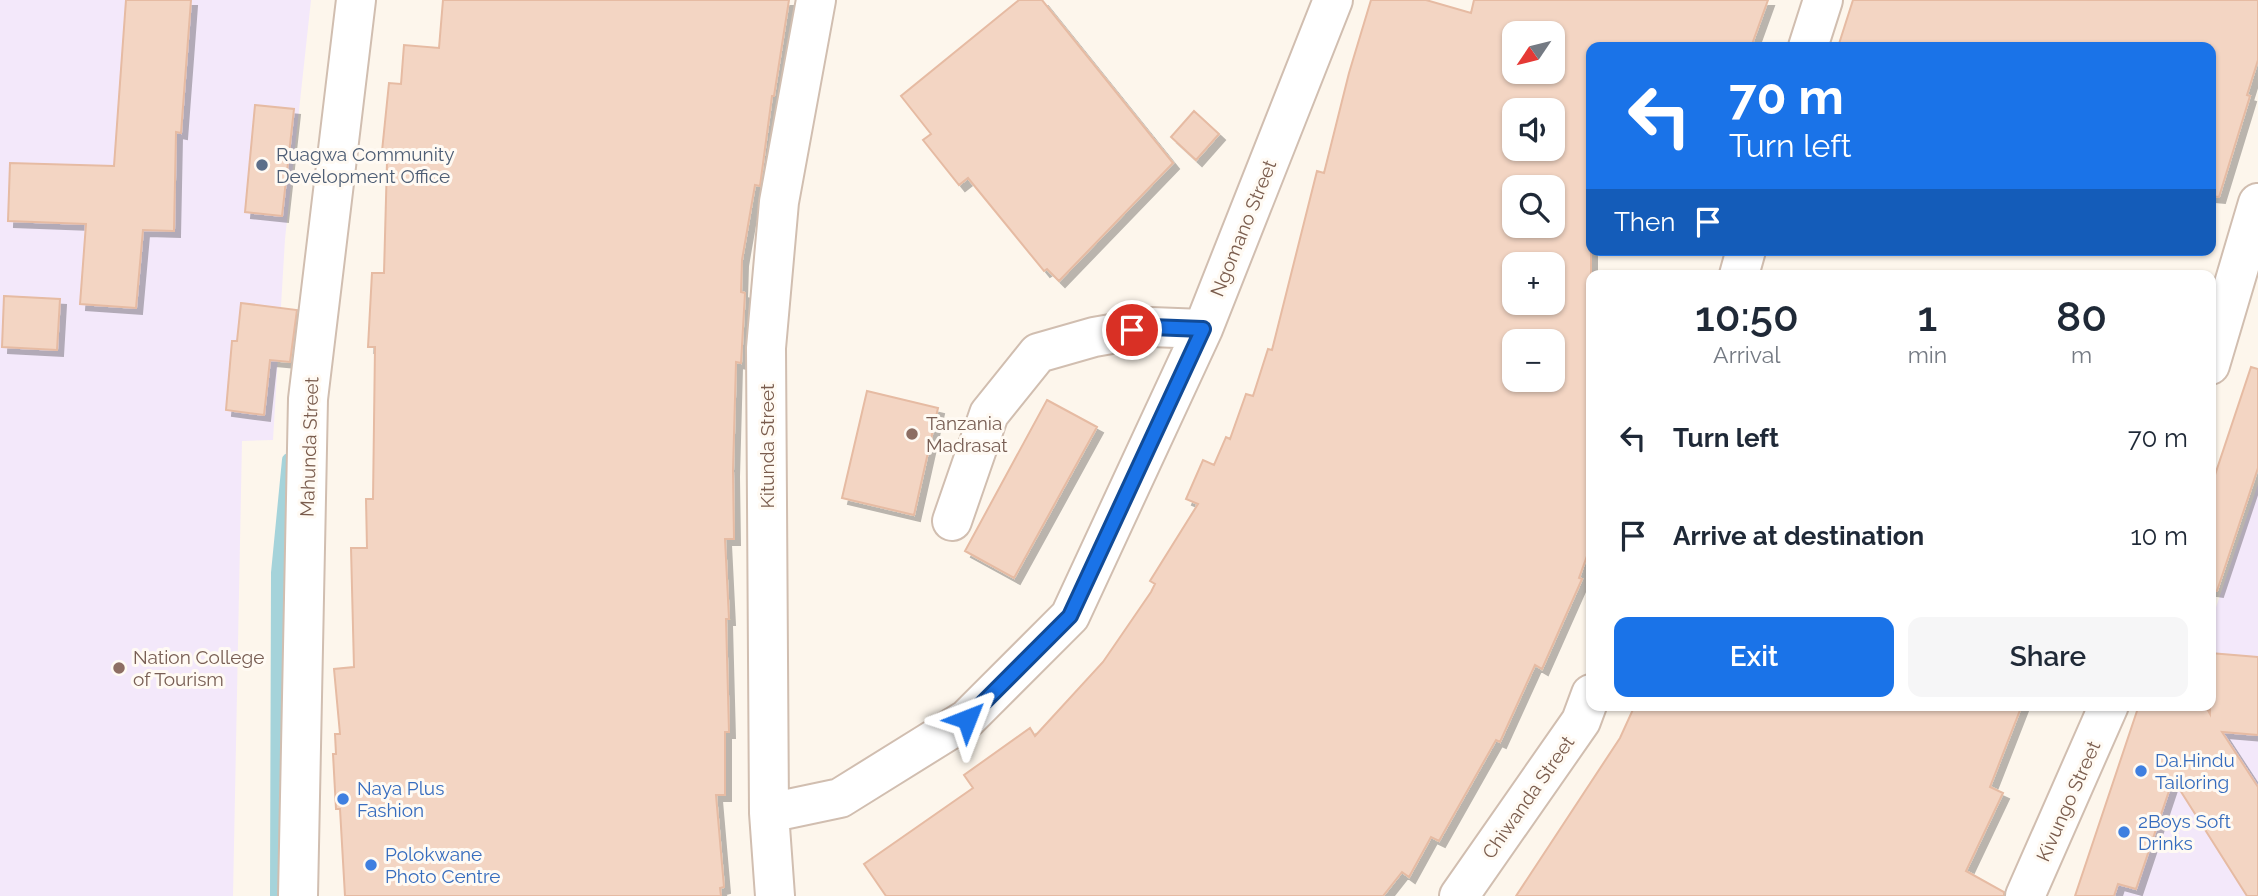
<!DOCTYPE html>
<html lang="en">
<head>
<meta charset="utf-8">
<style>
	:root { --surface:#fff; --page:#f6f6f7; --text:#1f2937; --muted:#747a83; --accent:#1a73e8 }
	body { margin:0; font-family:Raleway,sans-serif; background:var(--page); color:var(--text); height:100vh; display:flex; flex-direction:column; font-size:26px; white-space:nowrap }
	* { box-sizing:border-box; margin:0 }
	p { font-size:23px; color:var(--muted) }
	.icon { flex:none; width:38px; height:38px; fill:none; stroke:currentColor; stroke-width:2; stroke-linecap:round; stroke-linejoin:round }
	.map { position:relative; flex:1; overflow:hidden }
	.drawer { position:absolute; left:1586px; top:270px; width:630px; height:441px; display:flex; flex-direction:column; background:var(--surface); border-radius:14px; box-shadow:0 2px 5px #0004 }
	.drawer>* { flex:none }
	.banner { position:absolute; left:1586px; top:42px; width:630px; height:214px; border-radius:14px; box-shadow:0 2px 5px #0004; background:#1a73e8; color:#fff; overflow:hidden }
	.needle { width:46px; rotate:235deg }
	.fabs { position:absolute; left:1502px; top:21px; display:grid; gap:14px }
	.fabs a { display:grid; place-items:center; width:63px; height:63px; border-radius:14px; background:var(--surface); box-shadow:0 2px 5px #0004; font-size:35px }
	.pin { position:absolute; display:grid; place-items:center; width:60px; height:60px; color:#fff; margin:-30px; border:4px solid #fff; border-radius:50%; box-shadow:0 2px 7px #0007 }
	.me { position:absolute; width:77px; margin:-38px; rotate:45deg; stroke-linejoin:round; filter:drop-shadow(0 0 5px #0008) }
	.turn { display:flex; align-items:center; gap:24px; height:147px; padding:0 28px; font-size:32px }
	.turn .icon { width:91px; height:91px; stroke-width:2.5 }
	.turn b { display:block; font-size:49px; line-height:60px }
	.then { display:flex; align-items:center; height:66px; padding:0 28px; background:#0003; gap:14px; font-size:26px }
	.eta { display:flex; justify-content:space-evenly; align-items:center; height:119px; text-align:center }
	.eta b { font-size:42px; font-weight:600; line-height:49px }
	.primary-button { display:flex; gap:14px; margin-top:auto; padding:14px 28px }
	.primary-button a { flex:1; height:80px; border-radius:14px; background:var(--accent); color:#fff; font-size:28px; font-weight:600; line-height:80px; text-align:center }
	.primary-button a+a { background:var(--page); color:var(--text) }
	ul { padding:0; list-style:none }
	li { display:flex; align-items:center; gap:21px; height:98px; padding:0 28px }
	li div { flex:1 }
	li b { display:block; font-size:26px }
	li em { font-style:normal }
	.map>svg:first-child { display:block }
</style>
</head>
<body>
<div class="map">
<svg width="2258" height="896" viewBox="0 0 2258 896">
	<defs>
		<filter id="shadow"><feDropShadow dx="6" dy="6" stdDeviation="0" flood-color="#0004"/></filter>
	</defs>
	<rect width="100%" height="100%" fill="#fdf6ec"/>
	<path fill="#f3e8fa" d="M 0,0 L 311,0 L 285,239 L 273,440 L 242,441 L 233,896 L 0,896 Z
		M 2258,484 L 2258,896 L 2108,896 L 2184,705 L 2210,705 L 2210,625 Z"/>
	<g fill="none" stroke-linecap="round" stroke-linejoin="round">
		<path stroke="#a5d3da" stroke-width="14" d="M 277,896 L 278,573 L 289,460"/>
	</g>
	<path fill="#f3d5c3" stroke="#e6bba3" stroke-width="2" fill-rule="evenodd" filter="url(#shadow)" d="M 126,0 L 191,0 L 181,133 L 176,132 L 174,231 L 143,230 L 136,308 L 80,304 L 86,224 L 8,221 L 10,163 L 114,166 Z
		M 443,0 L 789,0 L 774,96 L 772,96 L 760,186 L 755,185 L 742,260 L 741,292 L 745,293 L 741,363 L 736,362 L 733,471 L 734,539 L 725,539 L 729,619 L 726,619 L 729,732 L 725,732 L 725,795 L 716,795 L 724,887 L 720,888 L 721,896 L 345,896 L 340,809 L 336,809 L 333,754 L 336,754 L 335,734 L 340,734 L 334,669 L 354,667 L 351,548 L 367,548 L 366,499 L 373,499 L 375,347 L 368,347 L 372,273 L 384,273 L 387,162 L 381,161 L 389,83 L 401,84 L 404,45 L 439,48 Z
		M 1019,0 L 1042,0 L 1173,163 L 1059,281 L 1047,269 L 1044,271 L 968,178 L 959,185 L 923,140 L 931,134 L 901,96 Z
		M 1371,0 L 1426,0 L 1471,13 L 1474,0 L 1768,0 L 1751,47 L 1591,47 L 1591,545 L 1579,578 L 1582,579 L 1542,669 L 1535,665 L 1500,742 L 1496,740 L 1439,841 L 1431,837 L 1409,877 L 1402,872 L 1383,896 L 886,896 L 864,864 L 973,788 L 964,775 L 1030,728 L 1035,736 L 1103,662 L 1151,592 L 1155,584 L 1150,581 L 1198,504 L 1186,499 L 1203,460 L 1214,465 L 1226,437 L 1230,439 L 1246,394 L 1253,396 L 1268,349 L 1272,350 L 1317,171 L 1324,173 L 1349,73 ZM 1514,33 L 1552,33 L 1552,72 L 1514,72 ZM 1514,110 L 1552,110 L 1552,149 L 1514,149 ZM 1514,187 L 1552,187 L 1552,226 L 1514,226 ZM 1514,264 L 1552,264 L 1552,303 L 1514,303 ZM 1514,341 L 1552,341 L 1552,380 L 1514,380 Z
		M 1853,0 L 2258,0 L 2258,60 L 2247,95 L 2250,96 L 2219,197 L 2210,196 L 2210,47 L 1838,47 Z
		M 255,105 L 294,109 L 282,216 L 245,212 Z
		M 1194,111 L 1219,134 L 1196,160 L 1171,137 Z
		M 4,296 L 60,299 L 57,350 L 2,347 Z
		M 241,303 L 297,310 L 290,362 L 270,360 L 264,415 L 226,410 L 232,341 L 237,341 Z
		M 2251,367 L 2258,369 L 2258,468 L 2217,591 L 2210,590 L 2210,490 Z
		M 867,391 L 938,408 L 914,515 L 842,498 Z
		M 1047,400 L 1097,427 L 1014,578 L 965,551 Z
		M 2210,653 L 2258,657 L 2258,735 L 2222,732 L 2258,787 L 2258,896 L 2247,896 L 2173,779 L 2136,889 L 2118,884 L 2114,896 L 2075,896 L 2139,705 L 2205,705 L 2210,714 Z
		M 1635,705 L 2022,705 L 1990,787 L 2003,793 L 1966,871 L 2004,892 L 2004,896 L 1516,896 L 1620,738 Z"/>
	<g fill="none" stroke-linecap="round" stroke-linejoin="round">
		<defs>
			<path id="minor" d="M 1808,47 L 1823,0
				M 1739,275 L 1746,250
				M 2210,365 L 2258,203
				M 952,521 L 989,414 L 1038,353 L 1094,337 L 1151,327 L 1203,329
				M 769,813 L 840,798 L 967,719 L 1070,616 L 1203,329 L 1333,0
				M 298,896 L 308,399 L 356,0
				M 775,896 L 769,813 L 766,348 L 779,202 L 816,0
				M 1459,896 L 1581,721 L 1591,694
				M 2025,896 L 2109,705"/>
		</defs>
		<use href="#minor" stroke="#d1beb0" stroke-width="42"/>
		<use href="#minor" stroke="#fff" stroke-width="38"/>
	</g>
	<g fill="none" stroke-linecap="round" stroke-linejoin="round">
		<defs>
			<path id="route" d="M 967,719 L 1070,616 L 1203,329 L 1151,327 L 1132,330"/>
		</defs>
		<use href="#route" stroke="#114b97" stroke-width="18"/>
		<use href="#route" stroke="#1a73e8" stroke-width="12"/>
	</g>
	<circle fill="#5c6f8a" stroke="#fffaf3" stroke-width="2.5" cx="262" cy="165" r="7"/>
	<g fill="#8d6e63" stroke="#fffaf3" stroke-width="2.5">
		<circle cx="912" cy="434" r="7"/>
		<circle cx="119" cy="668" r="7"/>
	</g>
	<g fill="#3f7fe0" stroke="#fffaf3" stroke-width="2.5">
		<circle cx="2141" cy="771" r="7"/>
		<circle cx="343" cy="799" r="7"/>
		<circle cx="2124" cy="832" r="7"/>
		<circle cx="371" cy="865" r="7"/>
	</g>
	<g text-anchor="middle" stroke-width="6" stroke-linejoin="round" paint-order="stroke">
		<g font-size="19" fill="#4e5e75" stroke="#fffaf3" text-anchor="start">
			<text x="276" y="161">Ruagwa Community<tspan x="276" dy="22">Development Office</tspan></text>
		</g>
		<g font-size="19" fill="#7a5c4d" stroke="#fffaf3">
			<text transform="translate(1243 228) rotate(-68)" y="7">Ngomano Street</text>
			<text transform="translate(767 446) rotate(-90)" y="7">Kitunda Street</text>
			<text transform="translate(309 447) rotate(-88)" y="7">Mahunda Street</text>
			<text transform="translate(1528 797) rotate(-55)" y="7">Chiwanda Street</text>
			<text transform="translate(2068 801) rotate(-66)" y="7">Kivungo Street</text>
		</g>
		<g font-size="19" fill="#785e54" stroke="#fffaf3" text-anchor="start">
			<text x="926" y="430">Tanzania<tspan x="926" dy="22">Madrasat</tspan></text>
			<text x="133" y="664">Nation College<tspan x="133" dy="22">of Tourism</tspan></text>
		</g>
		<g font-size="19" fill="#366cbe" stroke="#fffaf3" text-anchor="start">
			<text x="2155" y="767">Da.Hindu<tspan x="2155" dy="22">Tailoring</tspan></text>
			<text x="357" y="795">Naya Plus<tspan x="357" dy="22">Fashion</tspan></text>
			<text x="2138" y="828">2Boys Soft<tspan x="2138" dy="22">Drinks</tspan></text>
			<text x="385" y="861">Polokwane<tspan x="385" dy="22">Photo Centre</tspan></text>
		</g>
	</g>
</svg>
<div class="fabs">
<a><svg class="needle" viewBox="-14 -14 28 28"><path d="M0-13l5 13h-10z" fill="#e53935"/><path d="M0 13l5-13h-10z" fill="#747a83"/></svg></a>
<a><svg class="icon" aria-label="sound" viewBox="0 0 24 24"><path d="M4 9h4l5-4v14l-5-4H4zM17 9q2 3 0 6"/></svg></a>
<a><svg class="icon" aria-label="search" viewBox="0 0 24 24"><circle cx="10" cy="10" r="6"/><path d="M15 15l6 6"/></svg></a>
<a>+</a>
<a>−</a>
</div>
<div class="pin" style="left:1132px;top:330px;background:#d93025"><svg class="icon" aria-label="arrive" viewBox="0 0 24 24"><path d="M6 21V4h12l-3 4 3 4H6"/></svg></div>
<svg class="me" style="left:967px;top:719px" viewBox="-20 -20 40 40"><path d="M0-17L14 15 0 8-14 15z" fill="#1a73e8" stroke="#fff" stroke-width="4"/></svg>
<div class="banner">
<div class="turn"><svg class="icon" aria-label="left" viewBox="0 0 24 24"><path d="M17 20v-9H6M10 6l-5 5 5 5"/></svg><div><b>70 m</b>Turn left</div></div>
<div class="then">Then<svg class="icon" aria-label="arrive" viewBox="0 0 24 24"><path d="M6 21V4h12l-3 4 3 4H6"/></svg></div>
</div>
<section class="drawer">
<div class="eta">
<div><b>10:50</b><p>Arrival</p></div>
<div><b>1</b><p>min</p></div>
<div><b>80</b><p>m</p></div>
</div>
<ul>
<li><svg class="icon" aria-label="left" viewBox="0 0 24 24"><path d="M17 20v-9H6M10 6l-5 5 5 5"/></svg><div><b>Turn left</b></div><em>70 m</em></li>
<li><svg class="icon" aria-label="arrive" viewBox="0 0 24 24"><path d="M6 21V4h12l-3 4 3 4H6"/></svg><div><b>Arrive at destination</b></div><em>10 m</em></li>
</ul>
<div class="primary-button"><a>Exit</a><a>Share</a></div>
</section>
</div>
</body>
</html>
